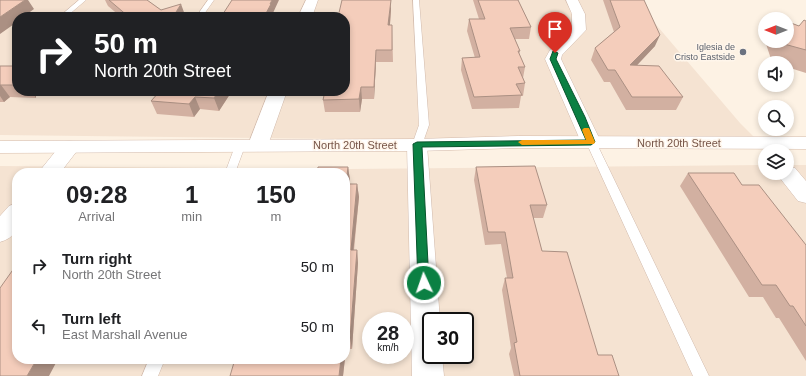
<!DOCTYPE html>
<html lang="en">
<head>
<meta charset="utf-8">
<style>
	:root { --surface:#fff; --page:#f2f2f2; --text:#202124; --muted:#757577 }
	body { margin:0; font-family:Arial,sans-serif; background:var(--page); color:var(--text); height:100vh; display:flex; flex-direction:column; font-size:15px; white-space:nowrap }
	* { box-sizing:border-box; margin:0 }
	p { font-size:13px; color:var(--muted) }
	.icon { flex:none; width:22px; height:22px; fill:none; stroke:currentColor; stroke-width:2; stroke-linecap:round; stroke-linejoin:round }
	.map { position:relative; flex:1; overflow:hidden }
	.drawer { position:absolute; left:12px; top:168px; width:338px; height:196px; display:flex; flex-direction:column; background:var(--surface); border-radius:16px; box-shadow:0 2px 6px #0003 }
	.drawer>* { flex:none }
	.banner { position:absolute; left:12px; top:12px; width:338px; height:84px; border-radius:16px; box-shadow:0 2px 6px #0003; background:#202124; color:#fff; overflow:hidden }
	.needle { width:26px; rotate:270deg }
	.fabs { position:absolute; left:758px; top:12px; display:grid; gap:8px }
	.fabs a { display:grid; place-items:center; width:36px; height:36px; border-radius:50%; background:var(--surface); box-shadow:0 2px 6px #0003; font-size:20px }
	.speed { position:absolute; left:362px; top:312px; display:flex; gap:8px; font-size:20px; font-weight:700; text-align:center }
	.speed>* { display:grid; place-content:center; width:52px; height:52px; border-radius:50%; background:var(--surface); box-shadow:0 2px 6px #0003; line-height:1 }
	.speed small { font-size:10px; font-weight:400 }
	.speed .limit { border:2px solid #111; border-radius:6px; background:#fff; color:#111 }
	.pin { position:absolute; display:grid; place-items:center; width:34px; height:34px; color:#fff; margin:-41px -17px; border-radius:50% 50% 50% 0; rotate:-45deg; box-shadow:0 0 4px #0007 }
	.pin .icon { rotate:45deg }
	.me { position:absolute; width:44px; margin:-22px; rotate:357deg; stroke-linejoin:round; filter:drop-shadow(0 0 3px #0008) }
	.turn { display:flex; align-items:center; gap:14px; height:84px; padding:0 16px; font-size:18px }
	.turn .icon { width:52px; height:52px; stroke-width:2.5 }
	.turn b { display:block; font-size:28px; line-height:34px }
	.eta { display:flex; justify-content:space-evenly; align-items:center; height:68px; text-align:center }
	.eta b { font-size:24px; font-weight:800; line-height:28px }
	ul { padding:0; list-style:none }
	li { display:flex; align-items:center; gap:12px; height:60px; padding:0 16px }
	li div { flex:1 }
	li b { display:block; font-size:15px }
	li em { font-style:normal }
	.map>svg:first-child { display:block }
</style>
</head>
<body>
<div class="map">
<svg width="806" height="376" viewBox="0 0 806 376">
	<rect width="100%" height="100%" fill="#fdf2e4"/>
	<path fill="#f5e3d2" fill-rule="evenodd" d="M 0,0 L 635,0 L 740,123 L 761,144 L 0,135 ZM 17,17 L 345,17 L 345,91 L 17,91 Z
		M 765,165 L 765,173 L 787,173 L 787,165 L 806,165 L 806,376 L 0,376 L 0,166 L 349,169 ZM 17,173 L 345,173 L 345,359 L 17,359 ZM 371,321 L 405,321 L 405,355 L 371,355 ZM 431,321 L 465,321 L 465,355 L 431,355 Z"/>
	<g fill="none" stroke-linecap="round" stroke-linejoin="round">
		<defs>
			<path id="lane" d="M 79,0 L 86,0 L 66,17 L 59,17 Z
				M 208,0 L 214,0 L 202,17 L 196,17 Z
				M 413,0 L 419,0 L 429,125 L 422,145 L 417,148 L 412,145 L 419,125 Z
				M 591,139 L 596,142 L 709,376 L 693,376 L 586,142 Z
				M 240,143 L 245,146 L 235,173 L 225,173 L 235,146 Z
				M 149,359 L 165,359 L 158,376 L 142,376 Z"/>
			<path id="street" d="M 306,0 L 318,0 L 312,17 L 298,17 Z
				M 566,0 L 578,0 L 585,14 L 586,30 L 562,55 L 561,59 L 601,142 L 598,146 L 591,148 L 584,146 L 581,142 L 545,59 L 550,50 L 572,29 L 572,14 Z
				M 269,91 L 287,91 L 268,145 L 265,149 L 258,151 L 251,149 L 248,145 Z
				M 417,139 L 424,141 L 427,145 L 440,321 L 431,321 L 431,355 L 442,355 L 444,376 L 412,376 L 407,145 L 410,141 Z
				M 70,141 L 77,142 L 80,147 L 60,173 L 38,173 L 63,142 Z
				M 787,166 L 795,168 L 806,181 L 806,203 L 798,201 L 776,173 L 787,173 Z
				M 17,203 C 17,222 21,236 0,242 L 0,216 L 9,206 Z"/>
			<path id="secondary" d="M 519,136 L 806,137 L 806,149 L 519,148 L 417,151 L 0,153 L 0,141 L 417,139 Z"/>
		</defs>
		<use href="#lane" stroke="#d1baac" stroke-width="1"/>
		<use href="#street" stroke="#d1baac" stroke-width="1"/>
		<use href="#secondary" stroke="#d4baaa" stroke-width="1"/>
		<use href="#lane" fill="#fff" fill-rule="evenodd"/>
		<use href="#street" fill="#fff" fill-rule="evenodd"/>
		<use href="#secondary" fill="#fff" fill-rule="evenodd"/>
	</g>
	<path fill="#d2b0a1" d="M 105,0 L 147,0 L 161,10 L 173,17 L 121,17 L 108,6 Z
		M 473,0 L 518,0 L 531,27 L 529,39 L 515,39 L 520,51 L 519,54 L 525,67 L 523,78 L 525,83 L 523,96 L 521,96 L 519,108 L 472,109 L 461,70 L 462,58 L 475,58 L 467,31 L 469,19 L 479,19 Z
		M 603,0 L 644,0 L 655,46 L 637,65 L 683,97 L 676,110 L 626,110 L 610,82 L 604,82 L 591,60 L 595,48 L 614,32 Z
		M 391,9 L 390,25 L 392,25 L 393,62 L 376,62 L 374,99 L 362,99 L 360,112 L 325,112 L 323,100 Z
		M 806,21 L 806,73 L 787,67 L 787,63 L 776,63 L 772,62 L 766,44 L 768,41 L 787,41 L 799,26 Z
		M 0,66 L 17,66 L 17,91 L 36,91 L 36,98 L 10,97 L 4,102 L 0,102 Z
		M 160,91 L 232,91 L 219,111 L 200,109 L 194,117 L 157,114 L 151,101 Z
		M 348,167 L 350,180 L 349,184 L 357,184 L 359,197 L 354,250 L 357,250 L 358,263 L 352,349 L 346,349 L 343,376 L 230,376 L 345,359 L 345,173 Z
		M 476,167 L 547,205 L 543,218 L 533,218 L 542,251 L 598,355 L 619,376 L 514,376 L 509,354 L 511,348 L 502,290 L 505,278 L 507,278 L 501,244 L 485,245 L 474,180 Z
		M 688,173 L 742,185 L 806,245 L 806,361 L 779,318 L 776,318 L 763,297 L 749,297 L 680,186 Z"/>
	<path fill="#ab9083" d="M 25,0 L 28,0 L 34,9 L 23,17 L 17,17 L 17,22 L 0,34 L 0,17 Z
		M 272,0 L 279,0 L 273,13 L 274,15 L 272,17 L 264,17 Z
		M 391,0 L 391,9 L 389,37 L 388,25 Z
		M 181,4 L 185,15 L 183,17 L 173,17 Z
		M 660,35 L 655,46 L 625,78 L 630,65 Z
		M 376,50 L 376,62 L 374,99 L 374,87 Z
		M 0,85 L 1,85 L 10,97 L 4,102 L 0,96 Z
		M 361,87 L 362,99 L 360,112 L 359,99 Z
		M 32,91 L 36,91 L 36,98 Z
		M 219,91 L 232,91 L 219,111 L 214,98 Z
		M 195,97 L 200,109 L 194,117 L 189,104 Z
		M 348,167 L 350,180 L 347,197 L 346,184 Z
		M 357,184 L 359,197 L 352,263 L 351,250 Z
		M 357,250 L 358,263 L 352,349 L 350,338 Z
		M 345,344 L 346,349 L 343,376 L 339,376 L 341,359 L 345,359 Z
		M 37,359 L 58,359 L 49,376 L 27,376 Z"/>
	<path fill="#f4cdbb" stroke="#ab9083" d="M 0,0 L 25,0 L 0,17 Z
		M 109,0 L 147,0 L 161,10 L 181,4 L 173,17 L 129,17 Z
		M 232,0 L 272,0 L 270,4 L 271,4 L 264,17 L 221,17 Z
		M 342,0 L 391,0 L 388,25 L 392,25 L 392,50 L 376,50 L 374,87 L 361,87 L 359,99 L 323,100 L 325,91 L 345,91 L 345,17 L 338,17 Z
		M 478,0 L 518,0 L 531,27 L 510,28 L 520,51 L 518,51 L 525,67 L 518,67 L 525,83 L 516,84 L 522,95 L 474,97 L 462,58 L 480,57 L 469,19 L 485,19 Z
		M 610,0 L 644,0 L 660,35 L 630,65 L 659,66 L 683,97 L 632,97 L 615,70 L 608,70 L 595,48 L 620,27 Z
		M 804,20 L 806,21 L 806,50 L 784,44 L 783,41 L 787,41 L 787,24 L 791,23 L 799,26 Z
		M 0,66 L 17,66 L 17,85 L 0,85 Z
		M 160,91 L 219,91 L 214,98 L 195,97 L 189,104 L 151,101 Z
		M 535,166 L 547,205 L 530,205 L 542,251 L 567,252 L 598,355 L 612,355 L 619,376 L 520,376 L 514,343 L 517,342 L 505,278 L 513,278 L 505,232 L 488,232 L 476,167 Z
		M 318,167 L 348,167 L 346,184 L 357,184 L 351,250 L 357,250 L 350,338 L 345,338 L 345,173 L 317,173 Z
		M 92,171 L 144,171 L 142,173 L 90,173 Z
		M 688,173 L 734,173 L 742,185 L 759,185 L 806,245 L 806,326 L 793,306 L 790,306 L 776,285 L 762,285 Z
		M 17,264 L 17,359 L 37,359 L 27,376 L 0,376 L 0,288 Z
		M 235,359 L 341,359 L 339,376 L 230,376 Z"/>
	<path fill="#0b8043" stroke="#07532c" d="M 553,51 L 558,53 L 556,59 L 585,117 L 595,142 L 591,145 L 422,147 L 429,283 L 428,287 L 424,288 L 420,287 L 418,283 L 413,144 L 417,142 L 586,140 L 550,59 Z"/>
	<path fill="#f59e0b" d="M 584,128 L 589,128 L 595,142 L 594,144 L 522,145 L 518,142 L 522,140 L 586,140 L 582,130 Z"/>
	<circle fill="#6b7280" stroke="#fff6eb" stroke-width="1.5" cx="743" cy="52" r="4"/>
	<g text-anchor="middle" stroke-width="3" stroke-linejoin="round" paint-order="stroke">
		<g font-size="9" fill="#5b616d" stroke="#fff6eb" text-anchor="end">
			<text x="735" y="50">Iglesia de<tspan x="735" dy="10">Cristo Eastside</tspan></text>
		</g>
		<g font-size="11" fill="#775548" stroke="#fff6eb">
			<text x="679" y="147">North 20th Street</text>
			<text x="355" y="149">North 20th Street</text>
		</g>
	</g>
</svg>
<div class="fabs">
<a><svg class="needle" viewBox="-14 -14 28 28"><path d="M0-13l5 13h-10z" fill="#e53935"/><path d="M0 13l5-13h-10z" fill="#757577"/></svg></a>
<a><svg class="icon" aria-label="sound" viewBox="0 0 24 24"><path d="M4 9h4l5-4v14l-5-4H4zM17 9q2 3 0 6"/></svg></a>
<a><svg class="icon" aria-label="search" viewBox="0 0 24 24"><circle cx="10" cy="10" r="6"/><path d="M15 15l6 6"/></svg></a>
<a><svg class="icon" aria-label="layers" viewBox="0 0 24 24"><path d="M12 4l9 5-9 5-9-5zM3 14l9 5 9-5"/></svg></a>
</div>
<div class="speed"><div>28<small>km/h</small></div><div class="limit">30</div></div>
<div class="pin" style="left:555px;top:53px;background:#d93025"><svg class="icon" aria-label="arrive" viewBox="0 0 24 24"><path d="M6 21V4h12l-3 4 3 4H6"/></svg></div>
<svg class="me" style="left:424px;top:283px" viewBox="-20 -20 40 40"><circle r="17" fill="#0b8043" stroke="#fff" stroke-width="3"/><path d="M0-11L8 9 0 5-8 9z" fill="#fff"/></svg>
<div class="banner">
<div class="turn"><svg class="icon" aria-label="right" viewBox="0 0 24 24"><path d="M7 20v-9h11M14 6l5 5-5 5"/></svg><div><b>50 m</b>North 20th Street</div></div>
</div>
<section class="drawer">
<div class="eta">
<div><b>09:28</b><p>Arrival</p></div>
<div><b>1</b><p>min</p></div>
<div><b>150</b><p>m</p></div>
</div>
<ul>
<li><svg class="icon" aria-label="right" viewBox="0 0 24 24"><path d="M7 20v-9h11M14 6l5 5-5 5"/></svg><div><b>Turn right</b><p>North 20th Street</p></div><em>50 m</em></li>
<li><svg class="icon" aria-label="left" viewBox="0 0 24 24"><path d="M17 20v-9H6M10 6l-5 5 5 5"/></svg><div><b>Turn left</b><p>East Marshall Avenue</p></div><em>50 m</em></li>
</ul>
</section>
</div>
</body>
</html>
